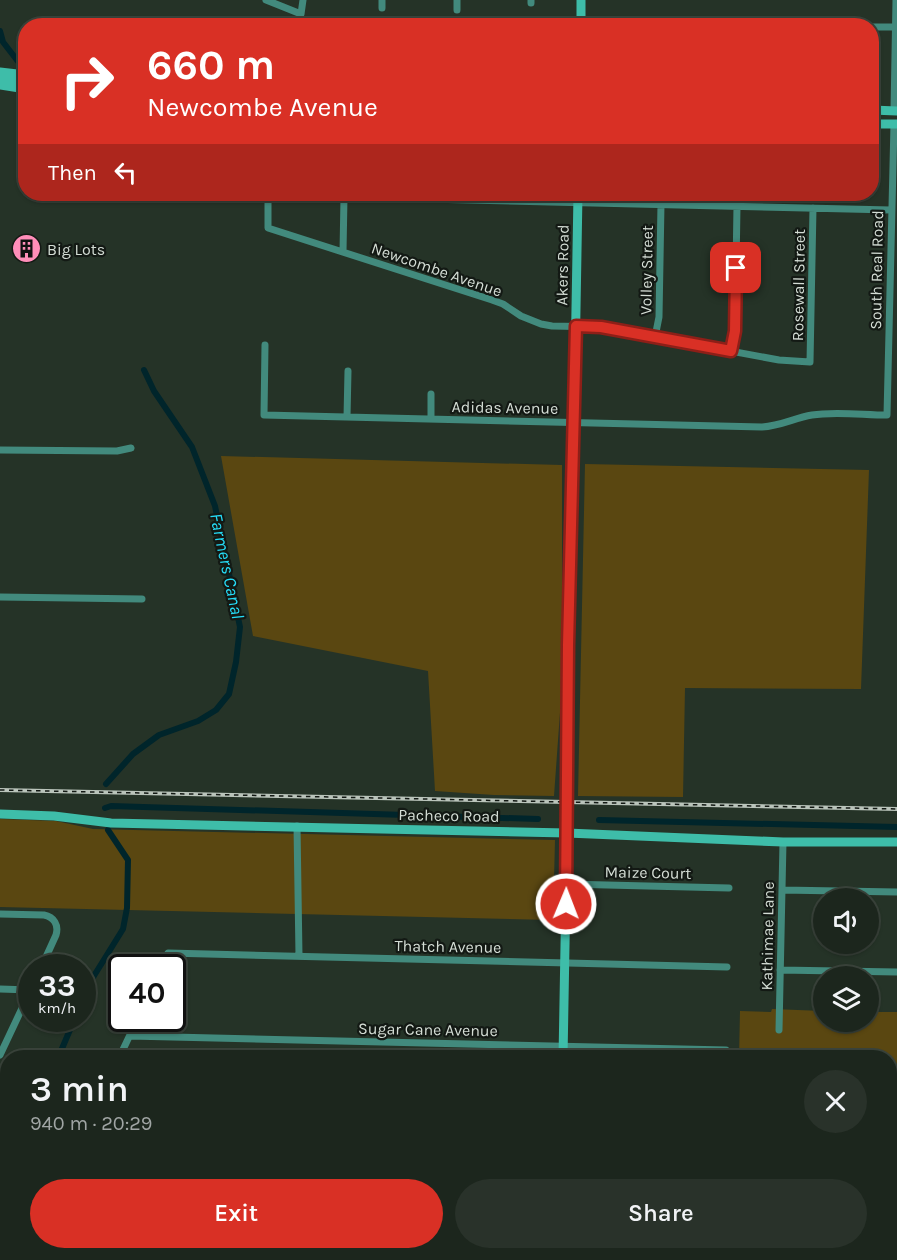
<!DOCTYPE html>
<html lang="en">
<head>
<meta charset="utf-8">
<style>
	:root { --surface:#1c261d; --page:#29322a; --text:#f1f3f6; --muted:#a0a5a4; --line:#3a433b; --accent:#d93025 }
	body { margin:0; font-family:Karla,sans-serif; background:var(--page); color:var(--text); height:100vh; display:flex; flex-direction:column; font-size:22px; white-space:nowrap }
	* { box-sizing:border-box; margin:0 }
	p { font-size:20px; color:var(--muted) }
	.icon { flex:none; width:33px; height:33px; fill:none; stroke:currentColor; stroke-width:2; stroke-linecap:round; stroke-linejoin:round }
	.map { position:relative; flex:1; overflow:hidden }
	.panel { position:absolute; left:0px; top:1050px; width:897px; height:210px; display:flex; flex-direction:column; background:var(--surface); border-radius:24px 24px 0 0; box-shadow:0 2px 4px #0004,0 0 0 2px var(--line) }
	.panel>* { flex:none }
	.hud { position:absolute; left:18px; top:18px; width:861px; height:183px; border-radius:24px; box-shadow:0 2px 4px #0004,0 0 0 2px var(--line); background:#d93025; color:#fff; overflow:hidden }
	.fabs { position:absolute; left:813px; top:888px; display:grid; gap:12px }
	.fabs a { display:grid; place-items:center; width:66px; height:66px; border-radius:50%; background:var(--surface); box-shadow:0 2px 4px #0004,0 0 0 2px var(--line); font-size:30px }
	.speed { position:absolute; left:18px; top:954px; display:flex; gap:12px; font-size:30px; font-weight:700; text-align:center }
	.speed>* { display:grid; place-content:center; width:78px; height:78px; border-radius:50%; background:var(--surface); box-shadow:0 2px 4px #0004,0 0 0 2px var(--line); line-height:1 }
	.speed small { font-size:15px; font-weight:400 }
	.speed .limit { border:3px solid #111; border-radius:9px; background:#fff; color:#111 }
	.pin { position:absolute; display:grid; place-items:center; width:51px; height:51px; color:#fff; margin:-26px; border-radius:12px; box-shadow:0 3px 9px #0006 }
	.me { position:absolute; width:66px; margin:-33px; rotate:1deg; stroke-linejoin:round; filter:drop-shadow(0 0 4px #0008) }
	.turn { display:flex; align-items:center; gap:21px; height:126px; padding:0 30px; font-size:27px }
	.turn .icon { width:78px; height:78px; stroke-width:2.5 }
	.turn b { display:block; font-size:42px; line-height:51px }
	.then { display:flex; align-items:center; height:57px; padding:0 30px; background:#0003; gap:12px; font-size:22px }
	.round { display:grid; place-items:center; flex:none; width:63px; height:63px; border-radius:32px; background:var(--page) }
	.summary { display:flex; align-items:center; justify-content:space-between; height:102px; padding:0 30px }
	h1 { font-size:36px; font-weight:600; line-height:45px }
	.cta { display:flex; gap:12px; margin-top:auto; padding:12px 30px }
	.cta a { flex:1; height:69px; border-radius:36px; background:var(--accent); color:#fff; font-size:24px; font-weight:600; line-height:69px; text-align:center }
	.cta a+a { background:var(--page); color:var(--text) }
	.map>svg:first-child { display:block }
</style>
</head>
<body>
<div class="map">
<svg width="897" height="1260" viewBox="0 0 897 1260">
	<rect width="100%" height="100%" fill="#253327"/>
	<path fill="#5a4711" d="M 221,456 L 562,465 L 562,685 L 554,796 L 494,795 L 435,791 L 428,671 L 253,636 Z
		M 585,464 L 869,470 L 861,689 L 685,688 L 683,797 L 578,796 Z
		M 0,819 L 56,821 L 93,829 L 555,840 L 553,920 L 0,907 Z
		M 772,1009 L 823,1011 L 824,1022 L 868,1022 L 869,1012 L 897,1012 L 897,1179 L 890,1178 L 890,1058 L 739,1058 L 740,1011 L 771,1012 Z"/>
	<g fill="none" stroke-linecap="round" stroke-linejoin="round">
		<path stroke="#00252b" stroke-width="6" d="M 0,31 L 3,42 L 20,64
			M 106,784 L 133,754 L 159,735 L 198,721 L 216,710 L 229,694 L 236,662 L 240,627 L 215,506 L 192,447 L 154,391 L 144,370
			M 105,808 L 111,806 L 538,819
			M 599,820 L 897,827
			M 82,1001 L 92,979 L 123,929 L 127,908 L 128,860 L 108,830
			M 58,1058 L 75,1018
			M 0,1134 L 8,1124"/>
		<path stroke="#428a7d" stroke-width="7" d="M 266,0 L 301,14
			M 531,3 L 531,0
			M 382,8 L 382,0
			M 457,10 L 457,0
			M 296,26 L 301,14 L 303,0
			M 872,27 L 896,27
			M 894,111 L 896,0
			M 268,194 L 268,228 L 492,300 L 503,304 L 521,316 L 541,324 L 552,326 L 601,327 L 779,360 L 810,362 L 813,208
			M 343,252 L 344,197 L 891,210
			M 655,337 L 659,317 L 661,204
			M 265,345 L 264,415 L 762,427 C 781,426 794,418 812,415 C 834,411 864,415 887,415 L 894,124
			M 731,351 L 735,331 L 737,206
			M 347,417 L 348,371
			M 431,419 L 431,394
			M 0,450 L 117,451 L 131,448
			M 0,597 L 142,599
			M 297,826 L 299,956
			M 566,884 L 729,888
			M 782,890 L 897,892
			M 0,914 L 44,915 C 54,917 59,925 56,935 L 41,968
			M 161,968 L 168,953 L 727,967
			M 780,970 L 897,972
			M 0,989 L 30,990
			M 779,1030 L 783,842
			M 130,1036 L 726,1050
			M 0,1055 L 32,987
			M 119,1058 L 138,1018
			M 890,1248 L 897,1248
			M 8,1260 L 11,1252
			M 208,1260 L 209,1252
			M 339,1260 L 339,1252
			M 763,1260 L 763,1252"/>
		<path stroke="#3ebda9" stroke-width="9" d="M 581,26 L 581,0
			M 0,72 L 26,75
			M 0,78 L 22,81 L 26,80
			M 0,85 L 26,89
			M 872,110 L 897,111
			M 872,124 L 897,124
			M 0,814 L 54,816 L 111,823 L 567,833 L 783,842 L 897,842
			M 563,1058 L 567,833 L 568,645 L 574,423 L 578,194
			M 559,1260 L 559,1252"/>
		<defs>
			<path id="rail" d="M 0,790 L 897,809"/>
		</defs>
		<use href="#rail" stroke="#bac4bb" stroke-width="4"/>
		<use href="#rail" stroke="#131914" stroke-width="1.5" stroke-dasharray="4.5" stroke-linecap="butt"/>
	</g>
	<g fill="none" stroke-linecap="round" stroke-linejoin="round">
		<defs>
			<path id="route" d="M 566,904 L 568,645 L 576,326 L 601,327 L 731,351 L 735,331 L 736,268"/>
		</defs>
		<use href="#route" stroke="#8d1f18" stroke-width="15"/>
		<use href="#route" stroke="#d93025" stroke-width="10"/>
	</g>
	<defs>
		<symbol id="building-disc" viewBox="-11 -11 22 22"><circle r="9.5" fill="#ff8eb9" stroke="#131914"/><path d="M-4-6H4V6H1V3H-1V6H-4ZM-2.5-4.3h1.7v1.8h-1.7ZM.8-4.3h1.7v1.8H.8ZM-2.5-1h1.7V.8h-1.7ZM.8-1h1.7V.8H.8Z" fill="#111"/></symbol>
	</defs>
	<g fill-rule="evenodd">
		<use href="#building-disc" x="10" y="232" width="33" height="33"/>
	</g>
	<g text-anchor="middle" stroke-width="4.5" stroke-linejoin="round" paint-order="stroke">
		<g font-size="16" fill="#d4ddd5" stroke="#131914" text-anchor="start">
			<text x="47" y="255">Big Lots</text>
		</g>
		<g font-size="16" fill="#d4ddd5" stroke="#131914">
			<text transform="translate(562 265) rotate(-89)" y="6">Akers Road</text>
			<text transform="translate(437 269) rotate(19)" y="6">Newcombe Avenue</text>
			<text transform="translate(646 270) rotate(-89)" y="6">Volley Street</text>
			<text transform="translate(876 270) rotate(-89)" y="6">South Real Road</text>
			<text transform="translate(798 285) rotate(-89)" y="6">Rosewall Street</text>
			<text transform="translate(505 407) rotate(1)" y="6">Adidas Avenue</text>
			<text transform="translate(449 815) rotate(1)" y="6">Pacheco Road</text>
			<text transform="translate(648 872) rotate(1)" y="6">Maize Court</text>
			<text transform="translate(767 936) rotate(-89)" y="6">Kathimae Lane</text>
			<text transform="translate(448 946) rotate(1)" y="6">Thatch Avenue</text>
			<text transform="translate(428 1029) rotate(1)" y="6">Sugar Cane Avenue</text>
		</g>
		<g font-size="18" font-style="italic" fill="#25dcf7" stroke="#131914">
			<text transform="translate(227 566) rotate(78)" y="6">Farmers Canal</text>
		</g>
	</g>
</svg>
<div class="fabs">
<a><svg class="icon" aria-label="sound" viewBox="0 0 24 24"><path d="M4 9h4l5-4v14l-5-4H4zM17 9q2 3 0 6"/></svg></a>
<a><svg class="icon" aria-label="layers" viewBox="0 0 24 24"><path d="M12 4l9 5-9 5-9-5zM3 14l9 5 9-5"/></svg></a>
</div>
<div class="speed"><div>33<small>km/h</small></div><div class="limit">40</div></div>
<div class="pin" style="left:736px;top:268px;background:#d93025"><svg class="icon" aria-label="arrive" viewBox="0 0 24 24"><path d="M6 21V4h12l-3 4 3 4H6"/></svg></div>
<svg class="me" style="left:566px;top:904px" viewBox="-20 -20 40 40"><circle r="17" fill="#d93025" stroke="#fff" stroke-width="3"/><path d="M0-11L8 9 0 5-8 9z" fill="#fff"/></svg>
<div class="hud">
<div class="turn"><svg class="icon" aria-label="right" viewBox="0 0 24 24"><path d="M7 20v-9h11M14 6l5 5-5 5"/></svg><div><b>660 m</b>Newcombe Avenue</div></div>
<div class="then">Then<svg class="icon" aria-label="left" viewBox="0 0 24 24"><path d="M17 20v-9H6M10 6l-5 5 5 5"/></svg></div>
</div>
<section class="panel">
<div class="summary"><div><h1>3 min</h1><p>940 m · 20:29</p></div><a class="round"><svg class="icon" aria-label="close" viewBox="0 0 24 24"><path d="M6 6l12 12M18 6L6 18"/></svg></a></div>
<div class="cta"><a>Exit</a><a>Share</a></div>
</section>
</div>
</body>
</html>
